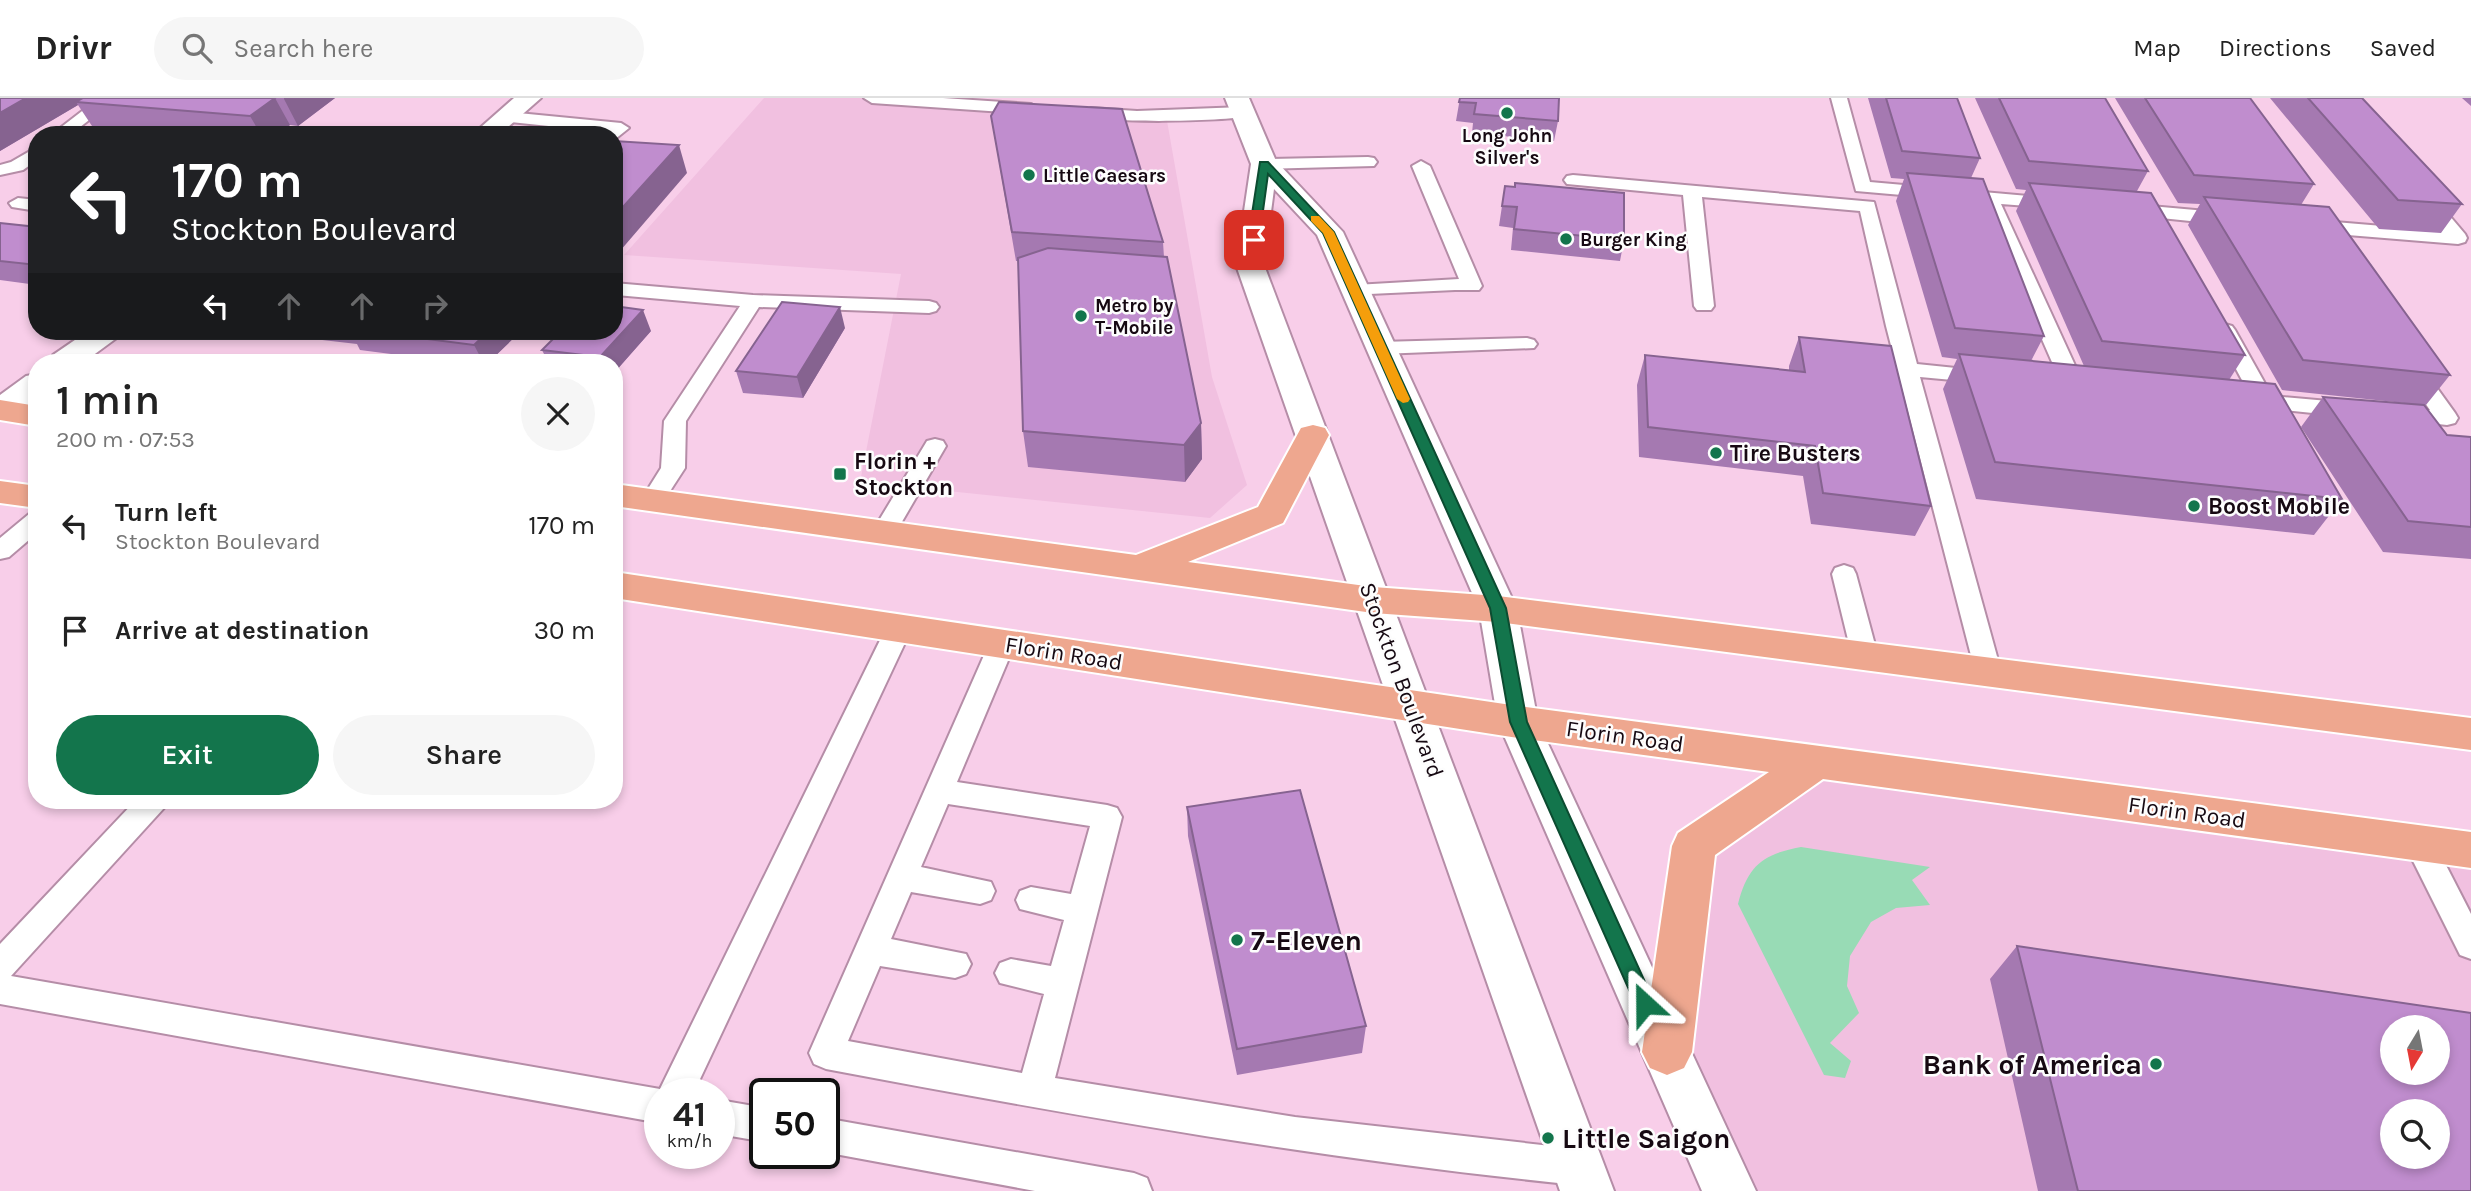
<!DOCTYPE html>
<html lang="en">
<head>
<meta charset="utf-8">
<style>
	:root { --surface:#fff; --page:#f6f6f6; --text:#222; --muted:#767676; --line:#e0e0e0; --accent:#13754c }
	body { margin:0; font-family:Karla,sans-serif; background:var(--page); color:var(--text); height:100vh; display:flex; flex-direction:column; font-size:26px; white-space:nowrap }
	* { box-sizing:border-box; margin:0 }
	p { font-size:23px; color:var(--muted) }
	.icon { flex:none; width:38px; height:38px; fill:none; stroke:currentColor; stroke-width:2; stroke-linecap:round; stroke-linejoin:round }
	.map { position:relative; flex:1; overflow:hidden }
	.side { position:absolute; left:28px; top:256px; width:595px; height:455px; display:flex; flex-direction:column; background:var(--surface); border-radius:28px; box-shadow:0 4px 10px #0003 }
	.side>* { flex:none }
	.top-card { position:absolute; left:28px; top:28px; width:595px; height:214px; border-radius:28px; box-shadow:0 4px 10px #0003; background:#202124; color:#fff; overflow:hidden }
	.needle { width:46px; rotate:190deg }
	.tools { position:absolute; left:2380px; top:917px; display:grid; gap:14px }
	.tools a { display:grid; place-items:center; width:70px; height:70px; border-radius:50%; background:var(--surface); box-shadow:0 4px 10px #0003; font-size:35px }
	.speed { position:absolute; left:644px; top:980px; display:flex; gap:14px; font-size:35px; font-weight:700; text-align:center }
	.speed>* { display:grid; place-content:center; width:91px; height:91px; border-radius:50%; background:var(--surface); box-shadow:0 4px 10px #0003; line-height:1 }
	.speed small { font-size:18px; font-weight:400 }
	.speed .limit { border:4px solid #111; border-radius:10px; background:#fff; color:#111 }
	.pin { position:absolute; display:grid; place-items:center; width:60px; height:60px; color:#fff; margin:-30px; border-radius:14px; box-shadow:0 4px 10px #0006 }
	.me { position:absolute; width:77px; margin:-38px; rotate:336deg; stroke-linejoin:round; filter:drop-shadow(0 0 5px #0008) }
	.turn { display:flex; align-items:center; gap:24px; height:147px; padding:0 28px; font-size:32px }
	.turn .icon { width:91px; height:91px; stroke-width:2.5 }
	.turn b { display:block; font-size:49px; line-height:60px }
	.lanes { display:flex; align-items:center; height:66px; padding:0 28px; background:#0003; justify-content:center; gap:35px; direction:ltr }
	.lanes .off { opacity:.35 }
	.round { display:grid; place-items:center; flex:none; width:74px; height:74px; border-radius:37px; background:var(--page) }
	.summary { display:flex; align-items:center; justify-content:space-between; height:119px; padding:0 28px }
	h1 { font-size:42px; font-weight:600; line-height:52px }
	.primary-button { display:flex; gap:14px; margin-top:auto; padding:14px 28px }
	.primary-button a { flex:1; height:80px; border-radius:42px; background:var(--accent); color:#fff; font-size:28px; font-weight:600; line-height:80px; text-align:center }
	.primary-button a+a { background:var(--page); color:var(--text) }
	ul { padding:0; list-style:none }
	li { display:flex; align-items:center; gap:21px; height:105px; padding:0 28px }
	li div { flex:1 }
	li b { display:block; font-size:26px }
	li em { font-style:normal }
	header { display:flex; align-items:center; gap:42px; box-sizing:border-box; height:98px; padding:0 35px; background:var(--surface); border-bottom:2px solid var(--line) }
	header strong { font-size:33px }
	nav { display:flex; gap:38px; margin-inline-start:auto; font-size:24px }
	.search { width:490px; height:63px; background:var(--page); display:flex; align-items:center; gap:18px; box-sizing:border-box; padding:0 24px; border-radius:38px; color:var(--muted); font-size:26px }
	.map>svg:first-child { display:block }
</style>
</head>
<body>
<header>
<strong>Drivr</strong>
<div class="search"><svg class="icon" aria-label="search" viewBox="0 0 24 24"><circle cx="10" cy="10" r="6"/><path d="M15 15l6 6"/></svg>Search here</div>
<nav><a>Map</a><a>Directions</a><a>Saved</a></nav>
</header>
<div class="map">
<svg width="2471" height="1093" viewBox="0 0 2471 1093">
	<rect width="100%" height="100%" fill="#f8cee9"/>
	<path fill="#f1c0e0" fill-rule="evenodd" d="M 764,0 L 939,0 L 1166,17 L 1212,279 L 1247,387 L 1210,420 L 860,384 L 901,176 L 624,157 Z
		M 1816,664 L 2471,754 L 2471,1093 L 1727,1093 L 1667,954 L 1694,748 ZM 2392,929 L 2438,929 L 2438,975 L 2392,975 ZM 2392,1013 L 2438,1013 L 2438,1059 L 2392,1059 Z"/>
	<path fill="#98dbb5" d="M 1801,749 L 1930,769 L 1912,782 L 1930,807 L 1896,810 L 1871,824 L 1850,858 L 1847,888 L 1859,915 L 1830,945 L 1851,963 L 1845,980 L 1824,977 L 1738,806 C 1748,767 1763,756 1801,749 Z"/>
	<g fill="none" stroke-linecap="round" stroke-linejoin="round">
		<defs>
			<path id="lane" d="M 99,0 L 117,0 L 70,37 L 51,37 Z
				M 864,0 L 943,0 L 1031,6 L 1039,11 L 1031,16 L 872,5 Z
				M 1831,0 L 1847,0 L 1870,84 L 2061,101 L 2064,105 L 2055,110 L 2001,106 L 2084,287 L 2081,292 L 2065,292 L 2062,287 L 1982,104 L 1856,93 Z
				M 1243,9 L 1251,14 L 1249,18 C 1228,23 1094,27 1083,15 L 1091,10 L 1137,13 Z
				M 508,14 L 621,25 L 629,30 L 614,42 L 614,37 L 604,37 L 606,34 L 502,23 L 500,19 L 502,15 Z
				M 37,49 L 37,62 L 23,72 L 0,77 L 0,67 L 11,64 Z
				M 1368,59 L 1374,60 L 1377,64 L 1374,68 L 1264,71 L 1255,66 L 1264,61 Z
				M 1421,63 L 1430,68 L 1482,188 L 1479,192 L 1455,192 L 1348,197 L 1345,193 L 1348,189 L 1355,187 L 1459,181 L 1412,68 Z
				M 1573,77 L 1874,104 L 1917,266 L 1985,273 L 1993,274 L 1996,279 L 1993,284 L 1985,285 L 1920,279 L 2001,573 L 1997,580 L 1988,583 L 1979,580 L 1975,573 L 1886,228 L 1860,113 L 1702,99 L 1714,208 L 1711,212 L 1697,212 L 1694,208 L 1683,97 L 1567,86 L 1564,82 L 1567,78 Z
				M 2426,96 L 2432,97 L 2465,136 L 2467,140 L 2465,144 L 2458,146 L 2311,134 L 2302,128 L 2311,122 L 2442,133 L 2417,101 Z
				M 18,100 L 37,102 L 37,113 L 12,109 L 9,105 Z
				M 2128,106 L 2229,115 L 2238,121 L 2229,127 L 2122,116 L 2119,112 Z
				M 614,185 L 753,197 L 929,203 L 936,205 L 939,209 L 936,213 L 929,215 L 759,209 L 686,323 L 685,370 L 661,407 L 653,410 L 645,407 L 641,402 L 661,370 L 664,323 L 740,208 L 616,197 Z
				M 2225,226 L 2232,228 L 2235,232 L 2272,298 L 2351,305 L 2359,307 L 2362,312 L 2359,317 L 2351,319 L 2246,308 L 2243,303 L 2250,297 L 2215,232 L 2218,228 Z
				M 1527,240 L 1534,242 L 1537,246 L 1534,250 L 1380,256 L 1373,254 L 1370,250 L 1373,246 L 1380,244 Z
				M 2411,264 L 2419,265 L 2455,315 L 2458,320 L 2455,325 L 2447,327 L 2392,321 L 2389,316 L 2392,311 L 2430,312 L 2400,270 L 2403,265 Z
				M 935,341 L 943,343 L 946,348 L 896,434 L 893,440 L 884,442 L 875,440 L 872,434 L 924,348 L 927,343 Z
				M 37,414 L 37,435 L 9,459 L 0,461 L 0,440 L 29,416 Z
				M 1844,467 L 1853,470 L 1856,476 L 1878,558 L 1874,565 L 1865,568 L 1856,565 L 1852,558 L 1832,476 L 1835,470 Z
				M 899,521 L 908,523 L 912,530 L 693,996 L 660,996 L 660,1025 L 0,906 L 0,846 L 136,702 L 168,702 L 164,710 L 11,878 L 660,991 L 886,530 L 890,523 Z
				M 1002,536 L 1011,539 L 1015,546 L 957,684 L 1107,707 L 1117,710 L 1122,719 L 1055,980 L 1295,1019 L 1578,1051 L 1591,1056 L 1596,1069 L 1591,1082 L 1578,1087 C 1325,1062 1076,1018 826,971 L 814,966 L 809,955 L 989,546 L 993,539 ZM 948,706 L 1090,728 L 1071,796 L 1031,789 L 1020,793 L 1016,802 L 1020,811 L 1064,822 L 1051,868 L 1011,861 L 1000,865 L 995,875 L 1000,885 L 1044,896 L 1022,975 L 848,943 L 880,868 L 955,880 L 966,876 L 971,866 L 966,856 L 891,841 L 911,794 L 980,806 L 991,802 L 995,793 L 991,784 L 921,769 Z
				M 2419,733 L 2430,736 L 2471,816 L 2471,861 L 2460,857 L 2404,745 L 2408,736 Z
				M 719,1002 L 765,1010 L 765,1044 L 719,1036 Z
				M 824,1020 L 1134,1075 L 1147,1080 L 1152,1093 L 1035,1093 L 824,1054 Z"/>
			<path id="secondary" d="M 514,0 L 541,0 L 499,37 L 472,37 Z
				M 1225,0 L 1249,0 L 1276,63 L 1343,134 L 1517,511 L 1538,624 L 1756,1093 L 1702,1093 L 1498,624 L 1479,511 L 1317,137 L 1274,91 L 1264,167 L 1614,1093 L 1560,1093 L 1236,167 L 1251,66 Z
				M 88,233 L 122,233 L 118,239 L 84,264 L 49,264 L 53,257 Z
				M 37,276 L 37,300 L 11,319 L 0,322 L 0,297 L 26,278 Z"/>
			<path id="primary" d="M 0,302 L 37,308 L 37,328 L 0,322 Z
				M 1313,327 L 1325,330 L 1329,337 L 1283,425 L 1188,464 L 1373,489 L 1498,498 L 2471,620 L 2471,652 L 1498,524 L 1373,515 L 614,408 L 614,386 L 1136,457 L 1258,409 L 1301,330 Z
				M 0,383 L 37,388 L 37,410 L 0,405 Z
				M 614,474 L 1518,608 L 2471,734 L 2471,770 L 1823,681 L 1715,757 L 1692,954 L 1684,970 L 1667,977 L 1650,970 L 1642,954 L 1672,748 L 1678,735 L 1769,674 L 1518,640 L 614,500 Z"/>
		</defs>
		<use href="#lane" stroke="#b58da7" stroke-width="4"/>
		<use href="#secondary" stroke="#b58da7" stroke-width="4"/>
		<use href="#primary" stroke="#fff" stroke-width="4"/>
		<use href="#lane" fill="#fff" fill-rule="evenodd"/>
		<use href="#secondary" fill="#fff" fill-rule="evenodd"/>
		<use href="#primary" fill="#eea78f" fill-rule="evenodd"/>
	</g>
	<path fill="#a579b1" d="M 0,0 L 335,0 L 298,28 L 290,27 L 276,37 L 164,37 L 94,31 L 78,7 L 0,53 Z
		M 1460,0 L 1558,23 L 1554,43 L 1472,35 L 1473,25 L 1456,23 Z
		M 1868,0 L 1957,0 L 1980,60 L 1971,80 L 2044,238 L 2031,263 L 2084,268 L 2016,113 L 2026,92 L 2016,91 L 1975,0 L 2105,0 L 2148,73 L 2137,93 L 2245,257 L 2229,282 L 2342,401 L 2314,437 L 1976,401 L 1943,291 L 1957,261 L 1942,259 L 1896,103 L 1904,81 L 1891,80 Z
		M 2115,0 L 2250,0 L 2314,86 L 2301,107 L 2450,277 L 2426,307 L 2424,307 L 2447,337 L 2471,339 L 2471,461 L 2383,454 L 2301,329 L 2323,299 L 2423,307 L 2282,292 L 2188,127 L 2200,106 L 2178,105 Z
		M 2270,0 L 2362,0 L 2462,106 L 2441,135 L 2379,131 Z
		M 2462,0 L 2471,0 L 2471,8 Z
		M 991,18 L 1163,144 L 1164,159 L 1201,325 L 1202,361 L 1185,384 L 1028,369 L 1023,333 L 1018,163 L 1016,163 Z
		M 1505,88 L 1624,142 L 1620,163 L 1511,152 L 1513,130 L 1499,128 Z
		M 0,125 L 37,129 L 37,187 L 0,182 Z
		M 845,230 L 803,300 L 743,295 L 736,273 Z
		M 276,233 L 521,233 L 489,264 L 453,264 L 360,252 L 357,246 L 279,237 Z
		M 651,233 L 614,275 L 614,264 L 548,264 L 542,252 Z
		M 1799,239 L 1931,408 L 1915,438 L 1811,426 L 1803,378 L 1639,359 L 1637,287 L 1645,257 L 1789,272 L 1789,268 Z
		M 1187,709 L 1366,928 L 1362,955 L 1237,977 L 1188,738 Z
		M 2017,848 L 2471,1093 L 2038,1093 L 1990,881 Z"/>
	<path fill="#866390" d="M 26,0 L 83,0 L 76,4 L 78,7 L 0,53 L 0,15 Z
		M 275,0 L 290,27 L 276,37 L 261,37 L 250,18 Z
		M 284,0 L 335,0 L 298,28 L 284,1 Z
		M 679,47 L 687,75 L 614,160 L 614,119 Z
		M 840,209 L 845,230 L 803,300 L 797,279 Z
		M 643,212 L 651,233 L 614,275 L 614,264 L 602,264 L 600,259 Z
		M 489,233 L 521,233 L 489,264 L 483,264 L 474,247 Z
		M 1201,325 L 1202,361 L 1185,384 L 1184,347 Z"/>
	<path fill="#c08dce" stroke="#866390" stroke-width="2" fill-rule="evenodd" d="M 0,0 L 26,0 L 0,15 Z
		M 83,0 L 275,0 L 250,18 L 76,4 Z
		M 1460,0 L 1559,0 L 1558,23 L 1474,16 L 1476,5 L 1459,4 Z
		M 1886,0 L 1957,0 L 1980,60 L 1902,53 Z
		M 1999,0 L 2105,0 L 2148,73 L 2029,63 Z
		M 2145,0 L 2250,0 L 2314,86 L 2194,77 Z
		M 2308,0 L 2362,0 L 2462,106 L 2398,102 Z
		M 999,4 L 1122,11 L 1163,144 L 1012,134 L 991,18 Z
		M 614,43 L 679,47 L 614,119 Z
		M 1907,75 L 1983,81 L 2044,238 L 1955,230 Z
		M 1515,85 L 1624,95 L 1624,142 L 1514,131 L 1517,109 L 1502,108 L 1505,88 L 1515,89 Z
		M 2029,85 L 2151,95 L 2245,257 L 2102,243 Z
		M 2204,99 L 2329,109 L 2450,277 L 2303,262 Z
		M 0,125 L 37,129 L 37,167 L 0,163 Z
		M 1048,150 L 1167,159 L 1201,325 L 1184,347 L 1023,333 L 1018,160 Z
		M 782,204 L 840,209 L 797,279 L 736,273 Z
		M 614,208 L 643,212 L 600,259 L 542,252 L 561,233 L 614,233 Z
		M 365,233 L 489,233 L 474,247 Z
		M 1799,239 L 1891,248 L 1931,408 L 1823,395 L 1815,348 L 1648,329 L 1645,257 L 1805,274 Z
		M 1959,256 L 2275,286 L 2342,401 L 1995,364 Z
		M 2323,299 L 2424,307 L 2447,337 L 2471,339 L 2471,429 L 2408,423 Z
		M 1300,692 L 1366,928 L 1237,951 L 1187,709 Z
		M 2017,848 L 2471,915 L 2471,1093 L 2078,1093 ZM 2392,929 L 2438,929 L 2438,975 L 2392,975 ZM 2392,1013 L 2438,1013 L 2438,1059 L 2392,1059 Z"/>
	<path fill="#13754c" stroke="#0c4c31" stroke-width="2" d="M 1260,64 L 1268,64 L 1334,134 L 1506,510 L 1527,624 L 1655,906 L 1652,912 L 1645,915 L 1638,912 L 1510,624 L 1490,510 L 1323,135 L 1268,76 L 1259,142 L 1254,145 L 1248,142 Z"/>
	<path fill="#f59e0b" d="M 1311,118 L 1319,118 L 1334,134 L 1410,301 L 1408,304 L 1403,305 L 1397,301 L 1323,135 L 1311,123 Z"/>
	<g fill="#13754c" stroke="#fdfdfd" stroke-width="2.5">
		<circle cx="1507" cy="15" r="7"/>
		<circle cx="1029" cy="77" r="7"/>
		<circle cx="1566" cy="141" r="7"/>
		<circle cx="1081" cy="218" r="7"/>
		<circle cx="1716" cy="355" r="7"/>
		<rect x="833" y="369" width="14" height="14" rx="3.5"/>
		<circle cx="2194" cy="408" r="7"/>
		<circle cx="1237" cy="842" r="7"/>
		<circle cx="2156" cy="966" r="7"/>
		<circle cx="1548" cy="1040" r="7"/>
	</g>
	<g text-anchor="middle" stroke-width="5" stroke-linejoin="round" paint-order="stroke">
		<g font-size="19" font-weight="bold" fill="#160912" stroke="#fdfdfd" text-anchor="start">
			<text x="1507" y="44" text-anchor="middle">Long John<tspan x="1507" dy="22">Silver's</tspan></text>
			<text x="1043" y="84">Little Caesars</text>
			<text x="1580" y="148">Burger King</text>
			<text x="1095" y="214">Metro by<tspan x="1095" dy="22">T-Mobile</tspan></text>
		</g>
		<g font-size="23" font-weight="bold" fill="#160912" stroke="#fdfdfd" text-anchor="start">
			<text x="1730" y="363">Tire Busters</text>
			<text x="854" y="371">Florin +<tspan x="854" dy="26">Stockton</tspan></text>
			<text x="2208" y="416">Boost Mobile</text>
		</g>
		<g font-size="23" fill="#160912" stroke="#fdfdfd">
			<text transform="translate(1064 555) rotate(9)" y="8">Florin Road</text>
			<text transform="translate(1402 582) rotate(70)" y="8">Stockton Boulevard</text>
			<text transform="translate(1625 638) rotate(8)" y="8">Florin Road</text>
			<text transform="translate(2187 714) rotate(8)" y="8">Florin Road</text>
		</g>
		<g font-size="28" font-weight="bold" fill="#160912" stroke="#fdfdfd" text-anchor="start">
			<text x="1251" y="852">7-Eleven</text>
			<text x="2142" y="976" text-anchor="end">Bank of America</text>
			<text x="1562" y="1050">Little Saigon</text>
		</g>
	</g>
</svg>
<div class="tools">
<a><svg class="needle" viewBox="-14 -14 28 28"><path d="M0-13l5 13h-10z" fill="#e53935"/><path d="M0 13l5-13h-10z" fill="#767676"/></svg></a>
<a><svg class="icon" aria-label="search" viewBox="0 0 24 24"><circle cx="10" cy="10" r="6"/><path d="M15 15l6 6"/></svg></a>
</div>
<div class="speed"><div>41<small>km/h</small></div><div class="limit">50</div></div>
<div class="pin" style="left:1254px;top:142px;background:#d93025"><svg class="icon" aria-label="arrive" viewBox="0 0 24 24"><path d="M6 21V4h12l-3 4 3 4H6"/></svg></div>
<svg class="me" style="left:1645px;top:906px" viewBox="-20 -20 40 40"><path d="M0-17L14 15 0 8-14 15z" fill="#13754c" stroke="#fff" stroke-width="4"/></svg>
<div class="top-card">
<div class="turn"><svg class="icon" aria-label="left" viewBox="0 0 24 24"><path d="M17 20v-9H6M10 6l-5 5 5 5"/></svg><div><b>170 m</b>Stockton Boulevard</div></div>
<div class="lanes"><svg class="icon" aria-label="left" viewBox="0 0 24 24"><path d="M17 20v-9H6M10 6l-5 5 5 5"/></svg><svg class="icon off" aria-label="ahead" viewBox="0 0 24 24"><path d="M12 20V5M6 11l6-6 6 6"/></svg><svg class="icon off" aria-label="ahead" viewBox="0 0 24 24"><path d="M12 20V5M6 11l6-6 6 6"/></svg><svg class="icon off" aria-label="right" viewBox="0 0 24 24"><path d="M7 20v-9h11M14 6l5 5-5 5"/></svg></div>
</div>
<section class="side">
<div class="summary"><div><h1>1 min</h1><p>200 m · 07:53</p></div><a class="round"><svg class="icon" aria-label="close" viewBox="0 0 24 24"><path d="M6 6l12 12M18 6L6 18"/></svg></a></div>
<ul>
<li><svg class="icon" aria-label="left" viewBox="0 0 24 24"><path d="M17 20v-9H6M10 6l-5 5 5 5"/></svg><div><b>Turn left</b><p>Stockton Boulevard</p></div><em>170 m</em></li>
<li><svg class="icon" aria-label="arrive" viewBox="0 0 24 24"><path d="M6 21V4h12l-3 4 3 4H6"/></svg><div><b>Arrive at destination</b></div><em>30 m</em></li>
</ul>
<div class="primary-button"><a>Exit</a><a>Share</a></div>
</section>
</div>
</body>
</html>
